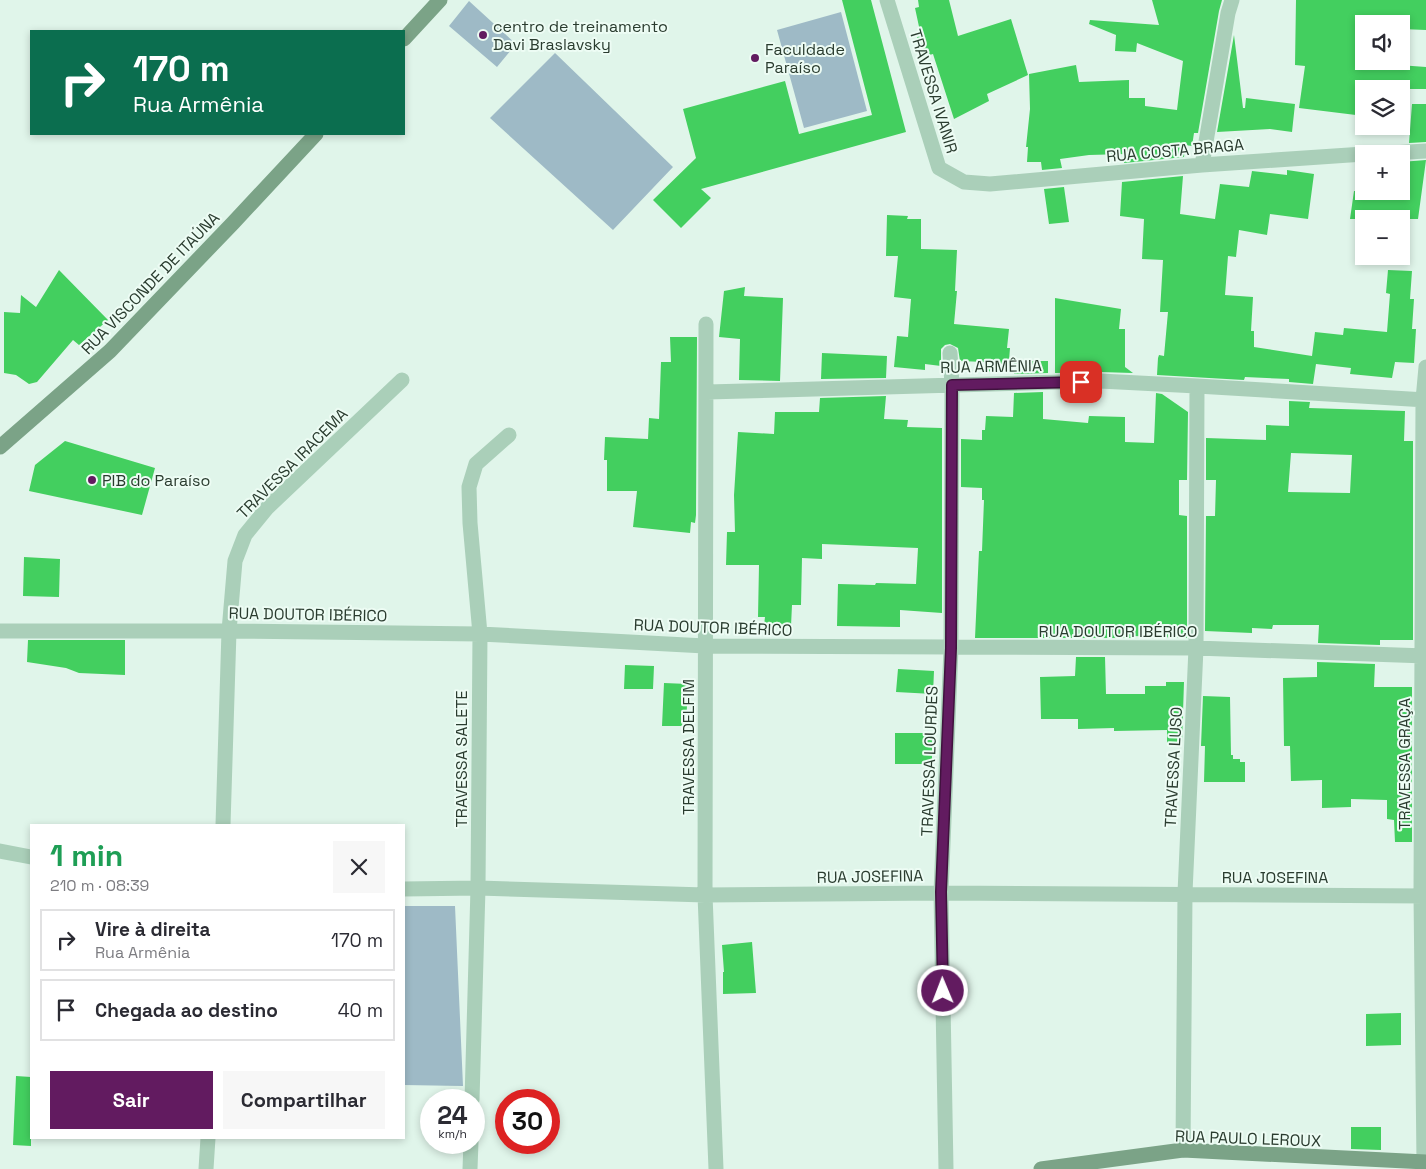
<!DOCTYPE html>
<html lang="pt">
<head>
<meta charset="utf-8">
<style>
	:root { --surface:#fff; --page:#f7f7f7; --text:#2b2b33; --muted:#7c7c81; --line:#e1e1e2; --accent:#621b60 }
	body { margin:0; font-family:"Space Grotesk",sans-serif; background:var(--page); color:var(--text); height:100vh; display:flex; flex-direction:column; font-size:19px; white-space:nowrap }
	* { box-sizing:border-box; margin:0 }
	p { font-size:16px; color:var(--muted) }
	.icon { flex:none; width:28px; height:28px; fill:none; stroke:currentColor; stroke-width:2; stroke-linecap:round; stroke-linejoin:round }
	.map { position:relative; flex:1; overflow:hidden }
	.drawer { position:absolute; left:30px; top:824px; width:375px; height:315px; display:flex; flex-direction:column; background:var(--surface); border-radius:0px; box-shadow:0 2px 8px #0003 }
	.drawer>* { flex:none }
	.banner { position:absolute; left:30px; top:30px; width:375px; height:105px; border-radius:0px; box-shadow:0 2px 8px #0003; background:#0b6e4f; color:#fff; overflow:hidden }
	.buttons { position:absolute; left:1355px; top:15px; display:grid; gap:10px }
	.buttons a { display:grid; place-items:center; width:55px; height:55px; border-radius:0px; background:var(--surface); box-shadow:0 2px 8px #0003; font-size:25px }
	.speed { position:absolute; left:420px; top:1089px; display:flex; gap:10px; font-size:25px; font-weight:700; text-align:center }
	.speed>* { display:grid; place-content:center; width:65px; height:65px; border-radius:50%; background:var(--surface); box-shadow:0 2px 8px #0003; line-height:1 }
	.speed small { font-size:12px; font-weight:400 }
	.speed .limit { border:8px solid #d22; background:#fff; color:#111 }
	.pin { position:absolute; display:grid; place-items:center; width:42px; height:42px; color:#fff; margin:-21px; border-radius:10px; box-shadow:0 2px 8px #0006 }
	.me { position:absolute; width:55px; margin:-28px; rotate:359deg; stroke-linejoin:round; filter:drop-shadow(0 0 4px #0008) }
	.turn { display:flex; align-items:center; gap:18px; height:105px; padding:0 20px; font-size:22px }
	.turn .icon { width:65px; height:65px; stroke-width:2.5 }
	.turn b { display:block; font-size:35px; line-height:42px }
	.round { display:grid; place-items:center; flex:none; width:52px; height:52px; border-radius:0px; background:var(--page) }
	.headline { display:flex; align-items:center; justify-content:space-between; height:85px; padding:0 20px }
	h1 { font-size:30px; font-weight:800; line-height:38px; color:#1e9e55 }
	.primary-button { display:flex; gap:10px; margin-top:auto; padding:10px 20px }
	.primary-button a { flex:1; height:58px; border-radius:0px; background:var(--accent); color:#fff; font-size:20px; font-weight:800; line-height:58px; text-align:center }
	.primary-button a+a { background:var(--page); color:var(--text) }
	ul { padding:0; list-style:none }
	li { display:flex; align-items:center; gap:15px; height:62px; margin:0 10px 8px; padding:0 10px; border:2px solid var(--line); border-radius:0px }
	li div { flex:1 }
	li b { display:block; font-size:19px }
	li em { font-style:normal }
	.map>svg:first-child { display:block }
</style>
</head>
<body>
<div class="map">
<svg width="1426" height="1169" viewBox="0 0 1426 1169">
	<rect width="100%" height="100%" fill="#e0f5ea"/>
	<path fill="#9ebac6" d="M 469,1 L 516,44 L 497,67 L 449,26 Z
		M 841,12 L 867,111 L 804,128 L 777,30 Z
		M 555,53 L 673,167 L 613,230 L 490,118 Z
		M 404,906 L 455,906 L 463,1086 L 404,1085 Z"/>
	<path fill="#43cf5f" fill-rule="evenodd" d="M 842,0 L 871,0 L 906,132 L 701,189 L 711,198 L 681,228 L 653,200 L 696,158 L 683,109 L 785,81 L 799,134 L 872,115 Z
		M 918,0 L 949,0 L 958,36 L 1011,19 L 1028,75 L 987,94 L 989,101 L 954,119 L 933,54 L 922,57 L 917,37 L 921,36 L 915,8 L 919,7 Z
		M 1152,0 L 1222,0 L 1219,11 L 1198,133 L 1194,133 L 1192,146 L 1185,145 L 1184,157 L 1124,163 L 1125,154 L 1089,155 L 1060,159 L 1062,168 L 1042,170 L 1041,162 L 1027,162 L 1028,147 L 1026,147 L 1030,109 L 1029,74 L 1076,65 L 1079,82 L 1129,80 L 1129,98 L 1145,98 L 1145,106 L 1177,110 L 1183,61 L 1137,43 L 1136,52 L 1115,51 L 1116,35 L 1089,24 L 1090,20 L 1159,25 Z
		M 1296,0 L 1426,0 L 1426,30 L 1401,29 L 1401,24 L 1364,24 L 1364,61 L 1385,61 L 1385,64 L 1426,67 L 1426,89 L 1364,89 L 1364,116 L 1299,108 L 1305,66 L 1295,65 Z
		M 1234,35 L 1243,108 L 1245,108 L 1246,98 L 1295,104 L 1292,132 L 1270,129 L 1217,132 Z
		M 1412,104 L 1426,104 L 1426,142 L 1409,143 Z
		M 1426,160 L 1418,219 L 1350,219 L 1354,191 L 1401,191 L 1401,162 Z
		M 1287,170 L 1314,174 L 1308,219 L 1270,214 L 1267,235 L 1239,230 L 1236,257 L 1228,256 L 1225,295 L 1253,297 L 1251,331 L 1254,331 L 1254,347 L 1312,356 L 1315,332 L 1343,335 L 1344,328 L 1387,332 L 1390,294 L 1386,293 L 1388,270 L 1412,271 L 1410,299 L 1414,299 L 1412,329 L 1416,329 L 1414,363 L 1395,362 L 1392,378 L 1350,374 L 1351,368 L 1316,364 L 1313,384 L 1289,382 L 1289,379 L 1245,377 L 1244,380 L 1157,375 L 1158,358 L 1159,355 L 1164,356 L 1168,312 L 1160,312 L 1163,260 L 1142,259 L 1144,219 L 1120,216 L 1122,182 L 1183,176 L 1180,214 L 1215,219 L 1220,184 L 1249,187 L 1252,171 L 1287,175 Z
		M 1064,187 L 1069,222 L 1049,224 L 1044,189 Z
		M 887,215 L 908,216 L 907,219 L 921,219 L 921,249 L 957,250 L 955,291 L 957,291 L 954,324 L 1009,329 L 1007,348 L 1010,348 L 1008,373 L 984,371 L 985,362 L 960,361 L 958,348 L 950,344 L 945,345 L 941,349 L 941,366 L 925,364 L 925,370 L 894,367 L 897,336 L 908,337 L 911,299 L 894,297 L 898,256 L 886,256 Z
		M 59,270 L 108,320 L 79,345 L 73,340 L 37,382 L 29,384 L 16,375 L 4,373 L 4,312 L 20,313 L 21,295 L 36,307 Z
		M 745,287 L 744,296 L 783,298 L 780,381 L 739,380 L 740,339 L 719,337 L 724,291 Z
		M 1055,298 L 1121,309 L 1119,329 L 1125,329 L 1125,367 L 1133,373 L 1100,372 L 1055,373 Z
		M 670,337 L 697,337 L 696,515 L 695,523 L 691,522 L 690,533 L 633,527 L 637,491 L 607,491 L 607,460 L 604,460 L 605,437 L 648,439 L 649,418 L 659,419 L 661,362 L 671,362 Z
		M 822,353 L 887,356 L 886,378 L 821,379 Z
		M 1014,361 L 1048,361 L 1048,373 L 1014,374 Z
		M 1043,392 L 1043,419 L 1088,423 L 1089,416 L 1125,417 L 1125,442 L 1154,443 L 1156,393 L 1162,394 L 1188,412 L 1187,480 L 1179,480 L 1179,515 L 1187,516 L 1187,638 L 1133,636 L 1133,638 L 975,638 L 979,551 L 982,551 L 984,500 L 982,500 L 982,488 L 961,487 L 961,439 L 982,440 L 982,430 L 985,430 L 986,416 L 1013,417 L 1014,393 Z
		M 886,396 L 884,419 L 908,420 L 907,427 L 942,428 L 942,613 L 900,610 L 900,627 L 837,626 L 838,584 L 875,585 L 876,583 L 916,584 L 918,548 L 822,544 L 822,559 L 802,558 L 801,605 L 792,605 L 791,626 L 764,625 L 765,617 L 758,617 L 759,565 L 726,565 L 727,532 L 735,532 L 734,495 L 738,432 L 774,434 L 775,412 L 819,412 L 820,398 Z
		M 1289,401 L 1310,402 L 1309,408 L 1405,411 L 1404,441 L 1413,441 L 1413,640 L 1380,640 L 1380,645 L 1318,643 L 1319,625 L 1273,625 L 1272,629 L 1252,628 L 1252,633 L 1205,631 L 1206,516 L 1215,516 L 1216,480 L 1206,480 L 1206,438 L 1266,440 L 1266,425 L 1289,426 ZM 1291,453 L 1352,455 L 1350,493 L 1288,492 Z
		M 65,441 L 155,468 L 142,515 L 29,491 L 35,465 Z
		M 24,557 L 60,559 L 59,597 L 23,596 Z
		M 28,640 L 125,640 L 125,675 L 79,673 L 66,668 L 27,662 Z
		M 1076,657 L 1105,657 L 1106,694 L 1145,694 L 1145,686 L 1166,686 L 1166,682 L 1184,682 L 1182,743 L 1167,743 L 1167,730 L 1114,731 L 1114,728 L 1078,729 L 1078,719 L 1041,719 L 1040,677 L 1075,676 Z
		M 1317,662 L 1375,664 L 1374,687 L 1412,687 L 1412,842 L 1395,842 L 1394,820 L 1387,819 L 1387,800 L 1351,799 L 1351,807 L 1322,808 L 1322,780 L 1291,781 L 1290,746 L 1284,746 L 1283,678 L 1317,677 Z
		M 625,665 L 654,666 L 653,689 L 624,689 Z
		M 898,669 L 934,671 L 933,694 L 896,692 Z
		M 664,683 L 688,684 L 686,726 L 662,726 Z
		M 1203,696 L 1230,697 L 1231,755 L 1233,755 L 1233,759 L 1240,759 L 1240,762 L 1245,762 L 1245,782 L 1204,782 L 1205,746 L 1201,746 Z
		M 895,733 L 932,733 L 932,764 L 895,764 Z
		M 752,942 L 756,993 L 723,994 L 723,972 L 724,972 L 722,945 Z
		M 1401,1013 L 1401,1045 L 1366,1046 L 1366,1014 Z
		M 16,1076 L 31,1077 L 31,1146 L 13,1145 Z
		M 1351,1127 L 1381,1127 L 1381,1150 L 1351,1149 Z"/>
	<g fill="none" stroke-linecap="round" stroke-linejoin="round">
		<path stroke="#aacfb9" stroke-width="15" d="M 887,0 L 939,168 L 964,182 L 990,184 L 1202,165 L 1364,154
			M 1374,154 L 1426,151
			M 1202,165 L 1228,13 L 1232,0
			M 706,324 L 705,895 L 716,1169
			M 707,392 L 1100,381 L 1197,386 L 1426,400
			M 0,631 L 229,631 L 480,634 L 705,646 L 1196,648 L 1426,656
			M 223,825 L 229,631 L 235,561 L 245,535 L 267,508 L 402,380
			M 0,851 L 31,857
			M 404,889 L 478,888 L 705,895 L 941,893 L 1426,896
			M 472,1100 L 478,888 L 480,634 L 470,523 L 469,487 L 476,464 L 509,435
			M 1183,1150 L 1185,893 L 1196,648 L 1197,386
			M 1424,1162 L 1421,895 L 1423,400 L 1426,367
			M 206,1169 L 208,1138
			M 470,1169 L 471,1142
			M 946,1169 L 941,893 L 951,648 L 952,385 L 950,353"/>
		<path stroke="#7ba387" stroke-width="15" d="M 404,39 L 440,0
			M 0,447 L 110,351 L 233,223 L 316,134
			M 1041,1169 L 1183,1150 L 1426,1162"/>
	</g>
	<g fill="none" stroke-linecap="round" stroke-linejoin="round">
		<defs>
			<path id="route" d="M 943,991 L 941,892 L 951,648 L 952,385 L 1081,382"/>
		</defs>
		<use href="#route" stroke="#40123e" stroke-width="12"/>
		<use href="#route" stroke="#621b60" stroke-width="9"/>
	</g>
	<g fill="#621b60" stroke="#edfcf4" stroke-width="2">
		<circle cx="483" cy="35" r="5"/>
		<circle cx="755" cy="58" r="5"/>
		<circle cx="92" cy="480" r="5"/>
	</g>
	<g text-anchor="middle" stroke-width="4" stroke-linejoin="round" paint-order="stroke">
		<g font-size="16" fill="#2a3c2f" stroke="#edfcf4" text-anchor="start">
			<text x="493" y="32">centro de treinamento<tspan x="493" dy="18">Davi Braslavsky</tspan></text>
			<text x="765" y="55">Faculdade<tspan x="765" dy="18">Paraíso</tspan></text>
			<text x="102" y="486">PIB do Paraíso</text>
		</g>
		<g font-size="16" fill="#2a3c2f" stroke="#edfcf4">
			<text transform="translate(934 91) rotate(73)" y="6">TRAVESSA IVANIR</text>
			<text transform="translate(1175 150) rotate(-5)" y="6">RUA COSTA BRAGA</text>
			<text transform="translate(150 283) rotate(-46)" y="6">RUA VISCONDE DE ITAÚNA</text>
			<text transform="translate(991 366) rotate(-1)" y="6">RUA ARMÊNIA</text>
			<text transform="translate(292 463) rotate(-45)" y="6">TRAVESSA IRACEMA</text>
			<text transform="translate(308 614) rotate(1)" y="6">RUA DOUTOR IBÉRICO</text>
			<text transform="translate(713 627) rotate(2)" y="6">RUA DOUTOR IBÉRICO</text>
			<text x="1118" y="637">RUA DOUTOR IBÉRICO</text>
			<text transform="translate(688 747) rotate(-90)" y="6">TRAVESSA DELFIM</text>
			<text transform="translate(461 759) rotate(-90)" y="6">TRAVESSA SALETE</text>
			<text transform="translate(929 761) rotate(-88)" y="6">TRAVESSA LOURDES</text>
			<text transform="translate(1404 764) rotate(-90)" y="6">TRAVESSA GRAÇA</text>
			<text transform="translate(1173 767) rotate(-87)" y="6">TRAVESSA LUSO</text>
			<text transform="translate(870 876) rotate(-1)" y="6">RUA JOSEFINA</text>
			<text x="1275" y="883">RUA JOSEFINA</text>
			<text transform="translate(1248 1138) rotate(2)" y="6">RUA PAULO LEROUX</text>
		</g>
	</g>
</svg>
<div class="buttons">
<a><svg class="icon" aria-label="sound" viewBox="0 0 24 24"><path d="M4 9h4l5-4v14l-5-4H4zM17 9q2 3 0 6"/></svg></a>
<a><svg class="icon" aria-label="layers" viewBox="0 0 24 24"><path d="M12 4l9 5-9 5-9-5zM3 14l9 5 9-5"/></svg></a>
<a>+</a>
<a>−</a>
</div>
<div class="speed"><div>24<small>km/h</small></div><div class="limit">30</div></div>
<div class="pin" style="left:1081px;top:382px;background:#d93025"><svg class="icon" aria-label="arrive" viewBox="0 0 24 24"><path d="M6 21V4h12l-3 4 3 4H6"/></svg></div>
<svg class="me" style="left:943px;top:991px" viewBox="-20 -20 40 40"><circle r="17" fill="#621b60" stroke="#fff" stroke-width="3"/><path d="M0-11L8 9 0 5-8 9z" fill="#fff"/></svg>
<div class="banner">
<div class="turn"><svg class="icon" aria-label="right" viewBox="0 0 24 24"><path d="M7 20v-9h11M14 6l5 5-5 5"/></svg><div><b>170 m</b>Rua Armênia</div></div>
</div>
<section class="drawer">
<div class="headline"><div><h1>1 min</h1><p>210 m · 08:39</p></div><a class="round"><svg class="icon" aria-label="close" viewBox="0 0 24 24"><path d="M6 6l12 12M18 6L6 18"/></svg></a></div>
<ul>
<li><svg class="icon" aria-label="right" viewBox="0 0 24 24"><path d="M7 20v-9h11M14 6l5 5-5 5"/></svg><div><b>Vire à direita</b><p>Rua Armênia</p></div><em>170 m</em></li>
<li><svg class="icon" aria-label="arrive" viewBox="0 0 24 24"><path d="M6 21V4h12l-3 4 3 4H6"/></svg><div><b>Chegada ao destino</b></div><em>40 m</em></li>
</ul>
<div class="primary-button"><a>Sair</a><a>Compartilhar</a></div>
</section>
</div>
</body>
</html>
